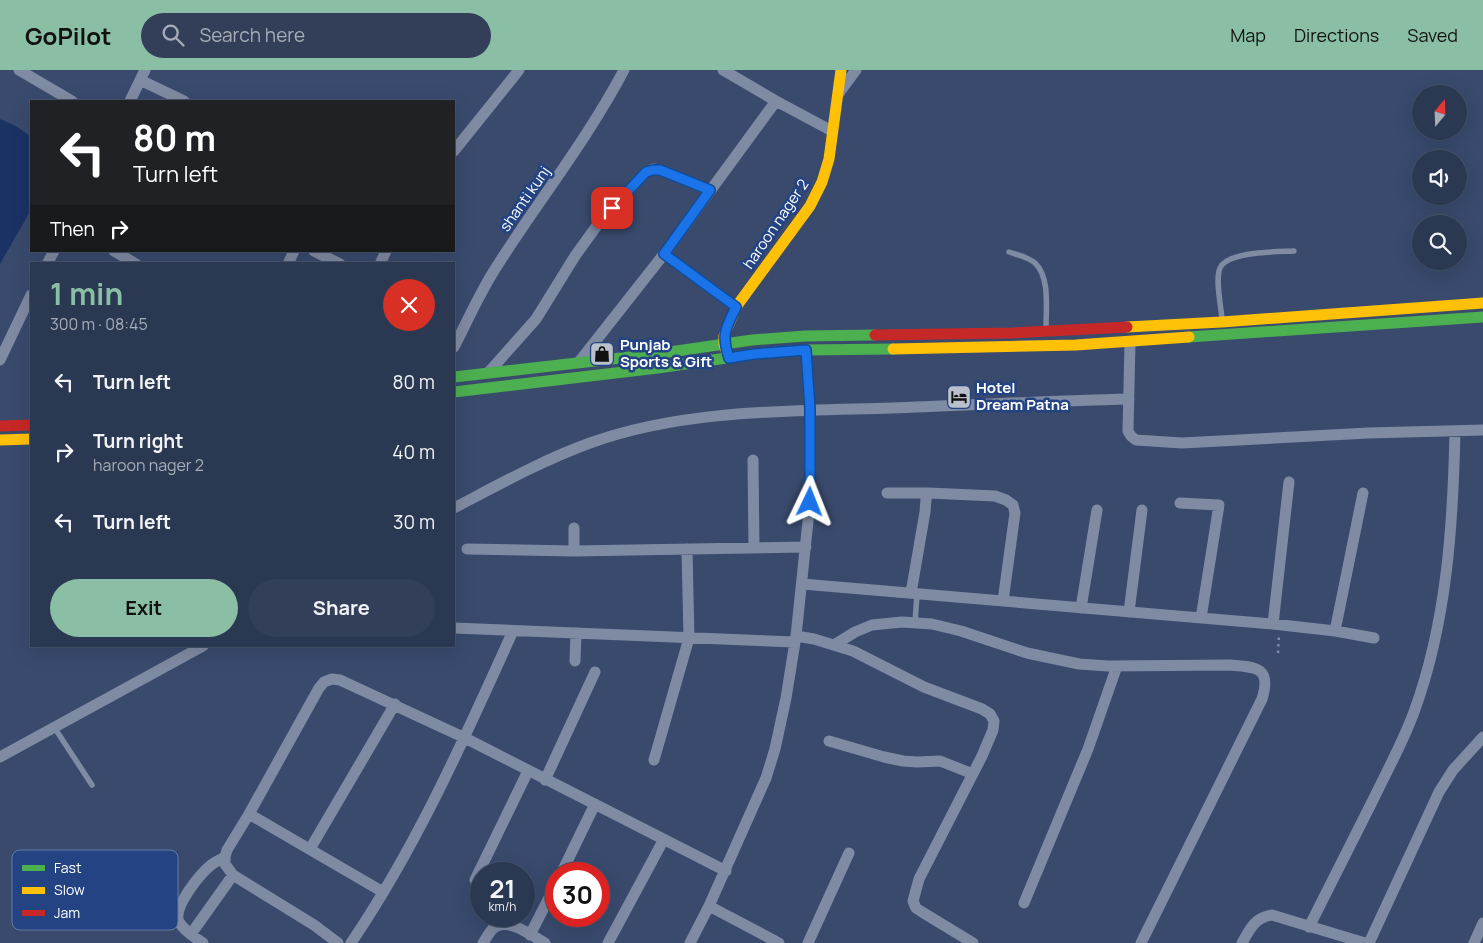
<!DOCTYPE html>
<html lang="en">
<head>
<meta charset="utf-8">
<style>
	:root { --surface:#2b3852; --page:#333f59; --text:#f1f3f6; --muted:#a6acb8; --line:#475269; --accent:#8abfa5 }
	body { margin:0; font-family:Manrope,sans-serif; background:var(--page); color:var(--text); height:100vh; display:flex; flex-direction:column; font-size:19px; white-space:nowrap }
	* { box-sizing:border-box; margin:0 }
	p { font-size:16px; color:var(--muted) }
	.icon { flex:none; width:28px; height:28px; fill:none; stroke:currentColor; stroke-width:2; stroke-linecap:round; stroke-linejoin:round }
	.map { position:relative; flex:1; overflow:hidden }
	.drawer { position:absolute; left:30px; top:192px; width:425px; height:385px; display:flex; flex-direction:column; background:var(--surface); border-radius:0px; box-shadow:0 5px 20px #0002,0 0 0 1px var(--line) }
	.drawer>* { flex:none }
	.top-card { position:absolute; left:30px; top:30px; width:425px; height:152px; border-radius:0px; box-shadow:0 5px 20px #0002,0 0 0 1px var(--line); background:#202124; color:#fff; overflow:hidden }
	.needle { width:32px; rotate:19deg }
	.fabs { position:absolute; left:1412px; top:15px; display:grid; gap:10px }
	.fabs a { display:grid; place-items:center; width:55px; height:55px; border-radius:50%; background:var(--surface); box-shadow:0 5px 20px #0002,0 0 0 1px var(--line); font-size:25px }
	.speed { position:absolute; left:470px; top:792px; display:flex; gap:10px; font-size:25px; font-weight:700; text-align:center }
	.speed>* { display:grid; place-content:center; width:65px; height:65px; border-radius:50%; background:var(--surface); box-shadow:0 5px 20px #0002,0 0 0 1px var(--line); line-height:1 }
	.speed small { font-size:12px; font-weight:400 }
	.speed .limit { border:8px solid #d22; background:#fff; color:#111 }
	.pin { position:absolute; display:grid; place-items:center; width:42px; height:42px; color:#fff; margin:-21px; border-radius:10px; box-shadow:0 2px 8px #0006 }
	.me { position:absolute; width:55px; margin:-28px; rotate:2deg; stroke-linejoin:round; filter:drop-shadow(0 0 4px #0008) }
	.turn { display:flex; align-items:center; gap:18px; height:105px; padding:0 20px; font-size:22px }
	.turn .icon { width:65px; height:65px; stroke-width:2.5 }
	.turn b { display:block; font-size:35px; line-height:42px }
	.then { display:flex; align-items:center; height:48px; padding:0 20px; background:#0003; gap:10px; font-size:19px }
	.round { display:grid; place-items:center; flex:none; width:52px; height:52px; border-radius:26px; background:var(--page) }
	.overview { display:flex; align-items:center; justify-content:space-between; height:85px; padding:0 20px }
	h1 { font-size:30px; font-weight:700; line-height:38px; color:var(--accent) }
	.button { display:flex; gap:10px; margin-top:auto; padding:10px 20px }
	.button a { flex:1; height:58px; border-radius:30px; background:var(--accent); color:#111; font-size:20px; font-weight:700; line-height:58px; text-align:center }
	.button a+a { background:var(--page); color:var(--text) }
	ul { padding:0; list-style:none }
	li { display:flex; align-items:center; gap:15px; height:70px; padding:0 20px }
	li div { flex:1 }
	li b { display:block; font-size:19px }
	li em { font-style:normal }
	header { display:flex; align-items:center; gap:30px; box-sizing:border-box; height:70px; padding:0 25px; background:var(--accent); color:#111 }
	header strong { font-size:24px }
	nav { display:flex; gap:28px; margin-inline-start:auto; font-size:18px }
	.search { width:350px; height:45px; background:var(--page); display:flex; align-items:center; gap:12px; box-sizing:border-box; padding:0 18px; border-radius:28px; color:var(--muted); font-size:19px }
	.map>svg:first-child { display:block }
</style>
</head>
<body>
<header>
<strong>GoPilot</strong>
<div class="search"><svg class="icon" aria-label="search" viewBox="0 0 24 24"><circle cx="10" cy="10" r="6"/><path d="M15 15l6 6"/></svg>Search here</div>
<nav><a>Map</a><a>Directions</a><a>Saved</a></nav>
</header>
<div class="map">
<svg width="1483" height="873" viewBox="0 0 1483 873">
	<rect width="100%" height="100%" fill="#394a6d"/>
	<path fill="#1b3264" d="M 0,49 L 16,56 L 31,67 L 31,140 L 0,194 Z"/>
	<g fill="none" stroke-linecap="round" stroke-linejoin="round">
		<path stroke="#7f8ba3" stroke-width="2.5" stroke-dasharray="2.5 4" stroke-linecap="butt" d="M 1278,583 L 1279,565"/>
		<path stroke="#7f8ba3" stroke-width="5.5" d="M 1009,182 C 1018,185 1028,187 1035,193 C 1050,207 1046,238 1046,258
			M 1222,249 C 1221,235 1215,210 1220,198 C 1227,181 1278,182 1294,181
			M 915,553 L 917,524
			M 54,657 L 92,715"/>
		<path stroke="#7f8ba3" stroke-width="11" d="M 19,0 L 72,31
			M 723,0 L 776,31 L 832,61
			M 140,10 L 184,31
			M 839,23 L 856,0
			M 130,31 L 145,0
			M 454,81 L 519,0
			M 114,181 L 136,194
			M 314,181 L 340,194
			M 664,184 L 736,237
			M 47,194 L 54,181
			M 288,194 L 294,181
			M 380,194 L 386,181
			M 1130,272 L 1128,361 L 1131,366 L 1136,370 L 1182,373 L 1368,363 L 1483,360
			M 454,277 C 468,250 480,222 497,196 C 539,130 587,70 624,0
			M 0,290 L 31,225
			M 579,292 L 664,184 L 776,31
			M 489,302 L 536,249 L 575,186 L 601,150 L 646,102 L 653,99 L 660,100 L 710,120
			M 753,390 L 754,478
			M 887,423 L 928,423
			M 1180,433 L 1219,435 L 1201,548
			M 454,438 C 498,415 543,390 590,373 C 684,339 793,341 892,338 C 971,335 1050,331 1129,329
			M 467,479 L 574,481 L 806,477
			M 574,481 L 574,458
			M 802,514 L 1273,554 L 1335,561 L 1374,568
			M 911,523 L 925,442 L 926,429 L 928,423 L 995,426 L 1006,430 L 1013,435 L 1015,443 L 1003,531
			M 1081,538 L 1097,440
			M 1129,542 L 1142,440
			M 1273,554 L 1289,412
			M 454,558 L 795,572
			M 1335,561 L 1363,423
			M 796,566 L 814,569 L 853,581 L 924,617 L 982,639 L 990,644 L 994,651 L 993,660 L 982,686 L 919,809 L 913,831 L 916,838 L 922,842 L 973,873
			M 834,575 L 855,562 L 872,555 L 902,552 L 932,554 L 961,561 L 1027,583 L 1079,594 L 1108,596 L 1230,595 C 1256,597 1272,597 1262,629 L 1141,873
			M 575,591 L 576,563
			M 829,671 L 884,687 L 903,691 L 917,692 L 940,691 L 973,704
			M 0,687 L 203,576
			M 654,690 L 689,568 L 687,479
			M 545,710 L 595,602
			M 249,744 L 383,822
			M 310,779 L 395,634
			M 561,804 L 595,734
			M 475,810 L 528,701
			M 1024,833 L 1088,679 L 1117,596
			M 709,836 L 779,873
			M 1309,857 C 1331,814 1352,771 1374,728 C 1388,699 1403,672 1414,642 C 1447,552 1453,455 1455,361
			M 191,864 L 233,805
			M 530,865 L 556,814
			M 203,873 C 195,868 184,860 179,852 C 172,838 200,804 211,795 C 215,792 220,790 225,787
			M 338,873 L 314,855 L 233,805 L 225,794 L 225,787 L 227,780 L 249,744 L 319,618 L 324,612 L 332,609 L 340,610 L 465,668 L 726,801
			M 351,873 C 418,774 464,669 513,561
			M 483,873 C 486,869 490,860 495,857 C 510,848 532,866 545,873
			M 608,873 L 664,769
			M 690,873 L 709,836 L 766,708 L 775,679 L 786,628 L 796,566 L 810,432 L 810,339 L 806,280
			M 808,873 L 849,783
			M 1242,873 C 1250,859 1254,848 1272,845 L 1365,873
			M 1369,873 L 1439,722 L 1453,700 L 1483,667
			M 1474,873 L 1483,853"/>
		<path stroke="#4caf50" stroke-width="11" d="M 1189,267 L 1483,247
			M 454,307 L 656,284 L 752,270 L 805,266 L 875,265
			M 454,322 L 658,298 L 754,284 L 806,280 L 893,279"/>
		<path stroke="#ffc107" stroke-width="11" d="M 1127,257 L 1222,252 L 1483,233
			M 893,279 L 1076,275 L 1189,267
			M 728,286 L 724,274 L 724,266 L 736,237 L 810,136 L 822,112 L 829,89 L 841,0
			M 0,370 L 31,369"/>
		<path stroke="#c62828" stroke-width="11" d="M 875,265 L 1011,263 L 1127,257
			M 0,356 L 31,355"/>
	</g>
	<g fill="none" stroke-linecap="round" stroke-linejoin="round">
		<defs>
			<path id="route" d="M 612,138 L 646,102 L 653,100 L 660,100 L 710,120 L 664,184 L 736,237 C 726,258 721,264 729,288 L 754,284 L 806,280 L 810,339 L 810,432"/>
		</defs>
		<use href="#route" stroke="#114b97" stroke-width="12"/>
		<use href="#route" stroke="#1a73e8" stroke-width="9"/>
	</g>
	<defs>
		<symbol id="shop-square" viewBox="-11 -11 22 22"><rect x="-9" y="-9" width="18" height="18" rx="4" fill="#bac0cc" stroke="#234383"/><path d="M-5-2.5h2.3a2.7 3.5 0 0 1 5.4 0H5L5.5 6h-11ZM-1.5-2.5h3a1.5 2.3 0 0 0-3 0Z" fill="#111"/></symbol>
		<symbol id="hotel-square" viewBox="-11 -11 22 22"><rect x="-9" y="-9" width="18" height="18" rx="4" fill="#bac0cc" stroke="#234383"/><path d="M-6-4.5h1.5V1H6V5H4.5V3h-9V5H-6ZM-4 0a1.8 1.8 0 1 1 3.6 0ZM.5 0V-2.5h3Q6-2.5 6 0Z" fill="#111"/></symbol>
	</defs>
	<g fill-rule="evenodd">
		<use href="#shop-square" x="588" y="270" width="28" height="28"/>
		<use href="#hotel-square" x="945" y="313" width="28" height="28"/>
	</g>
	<g text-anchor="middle" stroke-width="5" stroke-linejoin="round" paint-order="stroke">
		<g font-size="15" fill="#fff" stroke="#234383">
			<text transform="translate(525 129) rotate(-55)" y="5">shanti kunj</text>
			<text transform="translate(776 154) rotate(-56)" y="5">haroon nager 2</text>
		</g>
		<g font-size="15" font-weight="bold" fill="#fff" stroke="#234383" text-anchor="start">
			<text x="620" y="280">Punjab<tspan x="620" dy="17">Sports &amp; Gift</tspan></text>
			<text x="976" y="323">Hotel<tspan x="976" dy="17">Dream Patna</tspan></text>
		</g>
	</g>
	<rect x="12" y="780" width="166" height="80" rx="8" fill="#234383" stroke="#657ba8" stroke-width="1"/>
	<rect x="22" y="795" width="23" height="6" fill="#4caf50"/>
	<rect x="22" y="817" width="23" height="7" fill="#ffc107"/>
	<rect x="22" y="840" width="23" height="6" fill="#c62828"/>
	<g font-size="14" fill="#fff">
		<text x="54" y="803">Fast</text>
		<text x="54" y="825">Slow</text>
		<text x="54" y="848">Jam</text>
	</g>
</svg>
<div class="fabs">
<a><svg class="needle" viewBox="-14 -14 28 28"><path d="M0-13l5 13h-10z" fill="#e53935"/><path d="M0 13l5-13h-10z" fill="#a6acb8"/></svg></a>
<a><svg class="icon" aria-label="sound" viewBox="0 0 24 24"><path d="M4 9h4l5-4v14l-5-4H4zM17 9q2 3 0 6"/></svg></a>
<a><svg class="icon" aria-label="search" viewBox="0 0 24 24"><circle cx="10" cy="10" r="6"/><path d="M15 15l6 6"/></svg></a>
</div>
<div class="speed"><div>21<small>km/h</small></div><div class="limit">30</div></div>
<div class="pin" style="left:612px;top:138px;background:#d93025"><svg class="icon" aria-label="arrive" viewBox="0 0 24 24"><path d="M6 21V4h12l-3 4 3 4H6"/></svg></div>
<svg class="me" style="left:810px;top:432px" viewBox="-20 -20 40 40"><path d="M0-17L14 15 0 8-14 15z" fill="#1a73e8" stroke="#fff" stroke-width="4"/></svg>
<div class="top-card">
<div class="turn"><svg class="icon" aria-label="left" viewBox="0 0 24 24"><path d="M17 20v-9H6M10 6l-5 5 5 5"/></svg><div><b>80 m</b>Turn left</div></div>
<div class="then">Then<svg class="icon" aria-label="right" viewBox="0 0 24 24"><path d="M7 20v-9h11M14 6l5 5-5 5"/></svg></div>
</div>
<section class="drawer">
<div class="overview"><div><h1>1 min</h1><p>300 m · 08:45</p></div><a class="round" style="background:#d93025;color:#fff"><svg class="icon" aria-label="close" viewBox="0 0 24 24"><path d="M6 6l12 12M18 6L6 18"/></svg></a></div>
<ul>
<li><svg class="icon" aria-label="left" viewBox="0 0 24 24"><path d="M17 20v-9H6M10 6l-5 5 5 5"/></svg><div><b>Turn left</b></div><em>80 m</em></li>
<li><svg class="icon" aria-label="right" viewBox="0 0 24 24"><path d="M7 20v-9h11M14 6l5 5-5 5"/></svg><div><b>Turn right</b><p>haroon nager 2</p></div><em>40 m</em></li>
<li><svg class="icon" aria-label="left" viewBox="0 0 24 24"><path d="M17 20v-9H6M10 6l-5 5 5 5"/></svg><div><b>Turn left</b></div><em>30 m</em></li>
</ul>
<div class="button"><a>Exit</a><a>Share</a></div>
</section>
</div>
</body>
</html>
